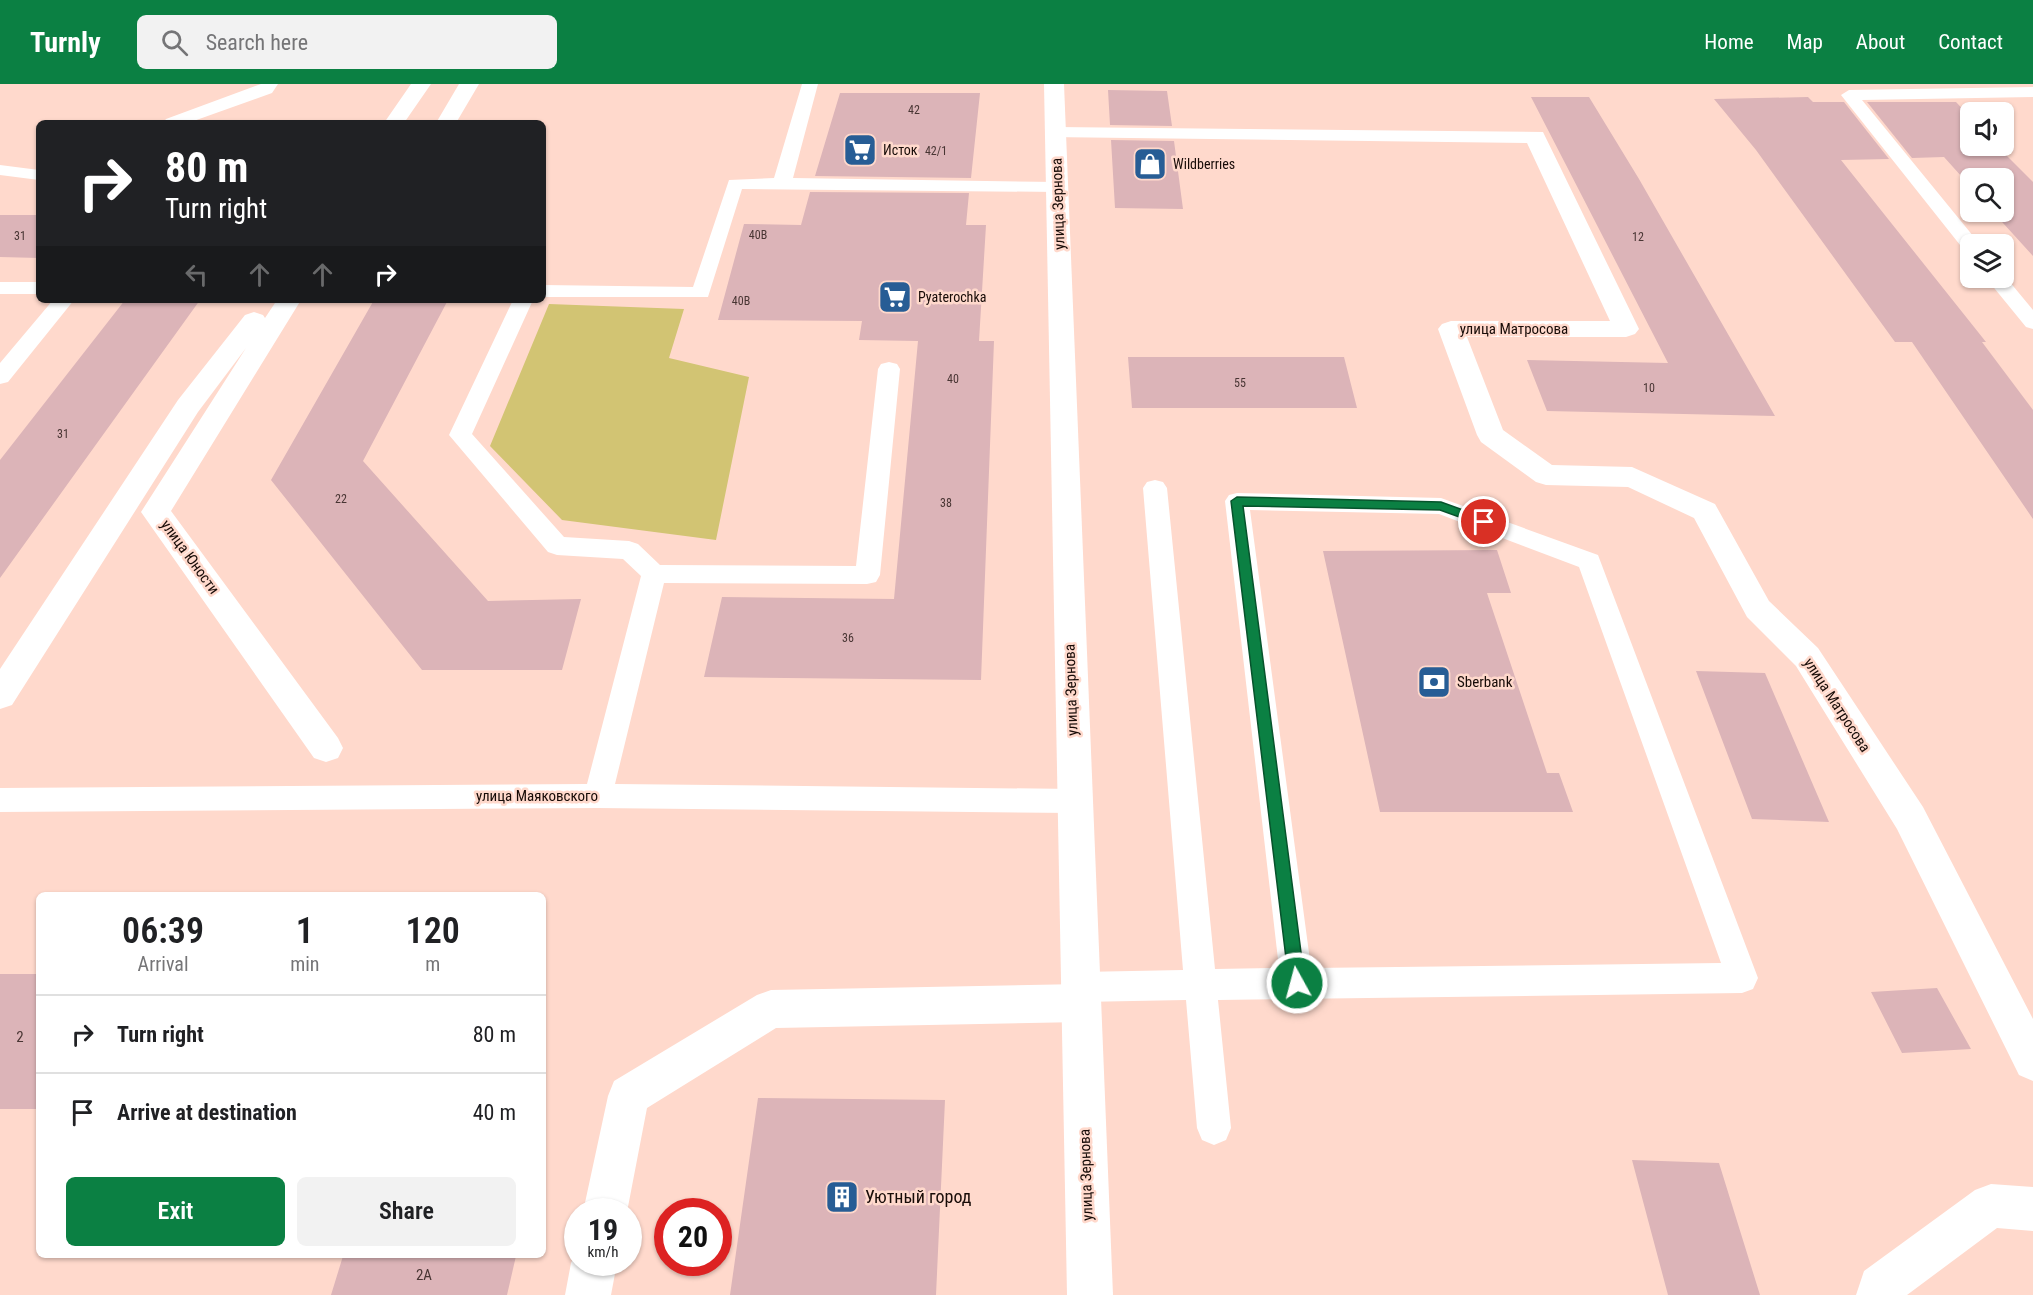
<!DOCTYPE html>
<html lang="en">
<head>
<meta charset="utf-8">
<style>
	:root { --surface:#fff; --page:#f2f2f2; --text:#202124; --muted:#757577; --line:#e0e0e0; --accent:#0b8043 }
	body { margin:0; font-family:"Roboto Condensed",sans-serif; background:var(--page); color:var(--text); height:100vh; display:flex; flex-direction:column; font-size:22px; white-space:nowrap }
	* { box-sizing:border-box; margin:0 }
	p { font-size:20px; color:var(--muted) }
	.icon { flex:none; width:33px; height:33px; fill:none; stroke:currentColor; stroke-width:2; stroke-linecap:round; stroke-linejoin:round }
	.map { position:relative; flex:1; overflow:hidden }
	.panel { position:absolute; left:36px; top:808px; width:510px; height:366px; display:flex; flex-direction:column; background:var(--surface); border-radius:9px; box-shadow:0 2px 4px #0004 }
	.panel>* { flex:none }
	.banner { position:absolute; left:36px; top:36px; width:510px; height:183px; border-radius:9px; box-shadow:0 2px 4px #0004; background:#202124; color:#fff; overflow:hidden }
	.tools { position:absolute; left:1960px; top:18px; display:grid; gap:12px }
	.tools a { display:grid; place-items:center; width:54px; height:54px; border-radius:9px; background:var(--surface); box-shadow:0 2px 4px #0004; font-size:30px }
	.speed { position:absolute; left:564px; top:1114px; display:flex; gap:12px; font-size:30px; font-weight:700; text-align:center }
	.speed>* { display:grid; place-content:center; width:78px; height:78px; border-radius:50%; background:var(--surface); box-shadow:0 2px 4px #0004; line-height:1 }
	.speed small { font-size:15px; font-weight:400 }
	.speed .limit { border:9px solid #d22; background:#fff; color:#111 }
	.pin { position:absolute; display:grid; place-items:center; width:51px; height:51px; color:#fff; margin:-26px; border:3px solid #fff; border-radius:50%; box-shadow:0 2px 6px #0007 }
	.me { position:absolute; width:66px; margin:-33px; rotate:353deg; stroke-linejoin:round; filter:drop-shadow(0 0 4px #0008) }
	.turn { display:flex; align-items:center; gap:21px; height:126px; padding:0 30px; font-size:27px }
	.turn .icon { width:78px; height:78px; stroke-width:2.5 }
	.turn b { display:block; font-size:42px; line-height:51px }
	.lanes { display:flex; align-items:center; height:57px; padding:0 30px; background:#0003; justify-content:center; gap:30px; direction:ltr }
	.lanes .off { opacity:.35 }
	.eta { display:flex; justify-content:space-evenly; align-items:center; height:102px; text-align:center }
	.eta b { font-size:36px; font-weight:600; line-height:42px }
	.action { display:flex; gap:12px; margin-top:auto; padding:12px 30px }
	.action a { flex:1; height:69px; border-radius:9px; background:var(--accent); color:#fff; font-size:24px; font-weight:600; line-height:69px; text-align:center }
	.action a+a { background:var(--page); color:var(--text) }
	ul { padding:0; list-style:none }
	li { display:flex; align-items:center; gap:18px; height:78px; padding:0 30px; border-top:2px solid var(--line) }
	li div { flex:1 }
	li b { display:block; font-size:22px }
	li em { font-style:normal }
	header { display:flex; align-items:center; gap:36px; box-sizing:border-box; height:84px; padding:0 30px; background:var(--accent); color:#fff }
	header strong { font-size:28px }
	nav { display:flex; gap:33px; margin-inline-start:auto; font-size:21px }
	.search { width:420px; height:54px; background:var(--page); display:flex; align-items:center; gap:15px; box-sizing:border-box; padding:0 21px; border-radius:9px; color:var(--muted); font-size:22px }
	.map>svg:first-child { display:block }
</style>
</head>
<body>
<header>
<strong>Turnly</strong>
<div class="search"><svg class="icon" aria-label="search" viewBox="0 0 24 24"><circle cx="10" cy="10" r="6"/><path d="M15 15l6 6"/></svg>Search here</div>
<nav><a>Home</a><a>Map</a><a>About</a><a>Contact</a></nav>
</header>
<div class="map">
<svg width="2033" height="1211" viewBox="0 0 2033 1211">
	<rect width="100%" height="100%" fill="#ffd9cc"/>
	<path fill="#d2c473" d="M 549,220 L 684,225 L 669,274 L 749,293 L 716,456 L 562,436 L 490,362 Z"/>
	<path fill="#dcb4b8" d="M 1108,6 L 1167,7 L 1172,42 L 1110,41 Z
		M 840,9 L 980,9 L 971,94 L 815,92 Z
		M 1531,13 L 1589,13 L 1639,95 L 1775,332 L 1547,327 L 1527,276 L 1668,279 Z
		M 1808,13 L 1813,18 L 1844,18 L 1889,75 L 1841,76 L 1986,258 L 1982,258 L 2033,326 L 2033,435 L 1912,258 L 1895,258 L 1756,66 L 1714,15 Z
		M 1867,18 L 1956,18 L 1971,34 L 1971,62 L 1997,62 L 2033,98 L 2033,172 L 1993,128 L 2004,128 L 2004,94 L 1971,94 L 1971,103 L 1944,73 L 1912,74 Z
		M 1111,56 L 1174,57 L 1183,125 L 1115,124 Z
		M 810,108 L 969,109 L 966,141 L 986,141 L 979,257 L 994,257 L 981,596 L 704,593 L 722,513 L 894,515 L 918,257 L 859,256 L 862,237 L 718,236 L 744,140 L 801,141 Z
		M 0,131 L 39,131 L 39,174 L 0,173 Z
		M 125,216 L 200,216 L 0,494 L 0,376 Z
		M 374,216 L 448,216 L 363,377 L 488,517 L 581,515 L 562,586 L 422,586 L 271,396 Z
		M 1128,273 L 1344,273 L 1357,324 L 1132,324 Z
		M 1497,466 L 1511,509 L 1487,509 L 1547,689 L 1559,689 L 1573,728 L 1380,728 L 1323,467 Z
		M 1696,587 L 1765,589 L 1829,738 L 1752,735 Z
		M 0,890 L 39,890 L 39,1025 L 0,1025 Z
		M 1937,904 L 1971,965 L 1902,969 L 1871,908 Z
		M 758,1014 L 945,1016 L 936,1211 L 730,1211 Z
		M 1632,1076 L 1719,1079 L 1760,1211 L 1668,1211 Z
		M 343,1172 L 516,1172 L 507,1211 L 331,1211 Z"/>
	<g fill="none" stroke-linecap="round" stroke-linejoin="round">
		<path fill="#fff" fill-rule="evenodd" d="M 261,0 L 278,0 L 272,9 L 188,39 L 163,39 L 166,35 Z
			M 802,0 L 818,0 L 793,94 L 1057,98 L 1063,99 L 1066,103 L 1063,107 L 1057,108 L 742,105 L 708,213 L 543,213 L 543,201 L 693,203 L 729,96 L 774,94 Z
			M 2033,3 L 2033,13 L 1862,16 L 1978,158 L 1980,160 L 1971,160 L 1971,168 L 1964,166 L 1841,11 L 1849,6 Z
			M 0,81 L 39,86 L 39,96 L 0,91 Z
			M 2004,191 L 2033,226 L 2033,245 L 2026,243 L 1986,194 L 2004,194 Z
			M 0,198 L 39,198 L 39,210 L 0,210 Z
			M 53,216 L 74,216 L 8,298 L 0,300 L 0,279 Z
			M 513,216 L 533,216 L 472,350 L 564,453 L 629,457 L 638,460 L 660,481 L 856,482 L 878,285 L 881,280 L 889,278 L 897,280 L 900,285 L 880,491 L 876,498 L 867,500 L 664,499 L 615,700 L 1075,705 L 1085,708 L 1089,717 L 1085,726 L 1075,729 L 598,724 L 0,728 L 0,704 L 587,700 L 641,492 L 623,475 L 557,471 L 548,468 L 449,351 Z
			M 1155,396 L 1163,398 L 1167,404 L 1215,885 L 1279,884 L 1225,417 L 1229,411 L 1237,409 L 1441,414 L 1598,471 L 1758,894 L 1753,905 L 1742,909 L 1218,916 L 1231,1044 L 1226,1056 L 1214,1061 L 1202,1056 L 1197,1044 L 1186,916 L 1081,918 L 1070,914 L 1065,903 L 1070,892 L 1081,888 L 1183,886 L 1143,404 L 1147,398 ZM 1250,426 L 1439,430 L 1579,483 L 1721,879 L 1311,884 Z"/>
		<path fill="#fff" fill-rule="evenodd" d="M 411,0 L 431,0 L 404,39 L 384,39 Z
			M 459,0 L 479,0 L 456,39 L 436,39 Z
			M 1056,43 L 1543,48 L 1639,245 L 1635,250 L 1626,253 L 1467,253 L 1503,346 L 1552,381 L 1632,383 L 1715,420 L 1769,517 L 1818,564 L 1923,723 L 2033,935 L 2033,997 L 2019,991 L 1897,745 L 1796,582 L 1747,533 L 1694,434 L 1628,403 L 1546,401 L 1536,398 L 1481,358 L 1477,351 L 1438,245 L 1442,240 L 1451,237 L 1610,237 L 1527,59 L 1049,53 L 1045,49 L 1049,45 Z
			M 277,216 L 301,216 L 171,427 L 338,654 L 343,664 L 338,674 L 326,678 L 314,674 L 141,428 L 246,264 L 198,328 L 12,621 L 0,625 L 0,585 L 178,316 L 245,231 L 254,228 L 263,231 L 265,234 Z
			M 1081,900 L 1095,906 L 1101,919 L 1095,932 L 1081,938 L 776,944 L 647,1024 L 627,1128 L 583,1128 L 608,1012 L 614,997 L 757,911 L 771,906 Z
			M 1991,1100 L 2033,1103 L 2033,1147 L 1997,1144 L 1907,1211 L 1856,1211 L 1864,1187 L 1975,1106 Z
			M 578,1164 L 578,1179 L 617,1179 L 611,1211 L 565,1211 L 571,1179 Z"/>
		<path fill="#fff" fill-rule="evenodd" d="M 1044,0 L 1064,0 L 1113,1211 L 1067,1211 Z"/>
	</g>
	<path fill="#0b8043" stroke="#07532c" stroke-width="1.5" d="M 1237,413 L 1441,418 L 1488,435 L 1490,438 L 1484,442 L 1440,426 L 1243,422 L 1305,899 L 1302,905 L 1297,907 L 1291,905 L 1289,899 L 1231,417 Z"/>
	<defs>
		<symbol id="supermarket-square" viewBox="-11 -11 22 22"><rect x="-9" y="-9" width="18" height="18" rx="4" fill="#275d95" stroke="#ffd9cc"/><path d="M-6-5.5h2.5l.6 2H6L4.5 2H-2.5L-4.4-4H-6ZM-1.5 3.2a1.3 1.3 0 1 0 .1 0ZM3 3.2a1.3 1.3 0 1 0 .1 0Z" fill="#fff"/></symbol>
		<symbol id="shop-square" viewBox="-11 -11 22 22"><rect x="-9" y="-9" width="18" height="18" rx="4" fill="#275d95" stroke="#ffd9cc"/><path d="M-5-2.5h2.3a2.7 3.5 0 0 1 5.4 0H5L5.5 6h-11ZM-1.5-2.5h3a1.5 2.3 0 0 0-3 0Z" fill="#fff"/></symbol>
		<symbol id="bank-square" viewBox="-11 -11 22 22"><rect x="-9" y="-9" width="18" height="18" rx="4" fill="#275d95" stroke="#ffd9cc"/><path d="M-6-4H6V4H-6ZM0-2.3a2.3 2.3 0 1 0 0 4.6a2.3 2.3 0 1 0 0-4.6Z" fill="#fff"/></symbol>
		<symbol id="building-square" viewBox="-11 -11 22 22"><rect x="-9" y="-9" width="18" height="18" rx="4" fill="#275d95" stroke="#ffd9cc"/><path d="M-4-6H4V6H1V3H-1V6H-4ZM-2.5-4.3h1.7v1.8h-1.7ZM.8-4.3h1.7v1.8H.8ZM-2.5-1h1.7V.8h-1.7ZM.8-1h1.7V.8H.8Z" fill="#fff"/></symbol>
	</defs>
	<g fill-rule="evenodd">
		<use href="#supermarket-square" x="841" y="47" width="38" height="38"/>
		<use href="#shop-square" x="1131" y="61" width="38" height="38"/>
		<use href="#supermarket-square" x="876" y="194" width="38" height="38"/>
		<use href="#bank-square" x="1415" y="579" width="38" height="38"/>
		<use href="#building-square" x="823" y="1094" width="38" height="38"/>
	</g>
	<g text-anchor="middle" stroke-width="5" stroke-linejoin="round" paint-order="stroke">
		<g font-size="12" fill="#483533">
			<text x="914" y="30">42</text>
			<text x="936" y="71">42/1</text>
			<text x="758" y="155">40В</text>
			<text x="20" y="156">31</text>
			<text x="1638" y="157">12</text>
			<text x="741" y="221">40В</text>
			<text x="953" y="299">40</text>
			<text x="1240" y="303">55</text>
			<text x="1649" y="308">10</text>
			<text x="63" y="354">31</text>
			<text x="341" y="419">22</text>
			<text x="946" y="423">38</text>
			<text x="848" y="558">36</text>
		</g>
		<g font-size="14" fill="#170b07" stroke="#ffd9cc" text-anchor="start">
			<text x="883" y="71">Исток</text>
			<text x="1173" y="85">Wildberries</text>
			<text x="918" y="218">Pyaterochka</text>
		</g>
		<g font-size="15" fill="#170b07" stroke="#ffd9cc">
			<text transform="translate(1058 120) rotate(-92)" y="5">улица Зернова</text>
			<text x="1514" y="250">улица Матросова</text>
			<text transform="translate(190 473) rotate(54)" y="5">улица Юности</text>
			<text transform="translate(1071 606) rotate(-92)" y="5">улица Зернова</text>
			<text transform="translate(1837 621) rotate(57)" y="5">улица Матросова</text>
			<text x="537" y="717">улица Маяковского</text>
			<text transform="translate(1086 1091) rotate(-92)" y="5">улица Зернова</text>
		</g>
		<g font-size="15" fill="#170b07" stroke="#ffd9cc" text-anchor="start">
			<text x="1457" y="603">Sberbank</text>
		</g>
		<g font-size="15" fill="#483533">
			<text x="20" y="958">2</text>
			<text x="424" y="1196">2А</text>
		</g>
		<g font-size="18" fill="#170b07" stroke="#ffd9cc" text-anchor="start">
			<text x="865" y="1119">Уютный город</text>
		</g>
	</g>
</svg>
<div class="tools">
<a><svg class="icon" aria-label="sound" viewBox="0 0 24 24"><path d="M4 9h4l5-4v14l-5-4H4zM17 9q2 3 0 6"/></svg></a>
<a><svg class="icon" aria-label="search" viewBox="0 0 24 24"><circle cx="10" cy="10" r="6"/><path d="M15 15l6 6"/></svg></a>
<a><svg class="icon" aria-label="layers" viewBox="0 0 24 24"><path d="M12 4l9 5-9 5-9-5zM3 14l9 5 9-5"/></svg></a>
</div>
<div class="speed"><div>19<small>km/h</small></div><div class="limit">20</div></div>
<div class="pin" style="left:1484px;top:438px;background:#d93025"><svg class="icon" aria-label="arrive" viewBox="0 0 24 24"><path d="M6 21V4h12l-3 4 3 4H6"/></svg></div>
<svg class="me" style="left:1297px;top:899px" viewBox="-20 -20 40 40"><circle r="17" fill="#0b8043" stroke="#fff" stroke-width="3"/><path d="M0-11L8 9 0 5-8 9z" fill="#fff"/></svg>
<div class="banner">
<div class="turn"><svg class="icon" aria-label="right" viewBox="0 0 24 24"><path d="M7 20v-9h11M14 6l5 5-5 5"/></svg><div><b>80 m</b>Turn right</div></div>
<div class="lanes"><svg class="icon off" aria-label="left" viewBox="0 0 24 24"><path d="M17 20v-9H6M10 6l-5 5 5 5"/></svg><svg class="icon off" aria-label="ahead" viewBox="0 0 24 24"><path d="M12 20V5M6 11l6-6 6 6"/></svg><svg class="icon off" aria-label="ahead" viewBox="0 0 24 24"><path d="M12 20V5M6 11l6-6 6 6"/></svg><svg class="icon" aria-label="right" viewBox="0 0 24 24"><path d="M7 20v-9h11M14 6l5 5-5 5"/></svg></div>
</div>
<section class="panel">
<div class="eta">
<div><b>06:39</b><p>Arrival</p></div>
<div><b>1</b><p>min</p></div>
<div><b>120</b><p>m</p></div>
</div>
<ul>
<li><svg class="icon" aria-label="right" viewBox="0 0 24 24"><path d="M7 20v-9h11M14 6l5 5-5 5"/></svg><div><b>Turn right</b></div><em>80 m</em></li>
<li><svg class="icon" aria-label="arrive" viewBox="0 0 24 24"><path d="M6 21V4h12l-3 4 3 4H6"/></svg><div><b>Arrive at destination</b></div><em>40 m</em></li>
</ul>
<div class="action"><a>Exit</a><a>Share</a></div>
</section>
</div>
</body>
</html>
